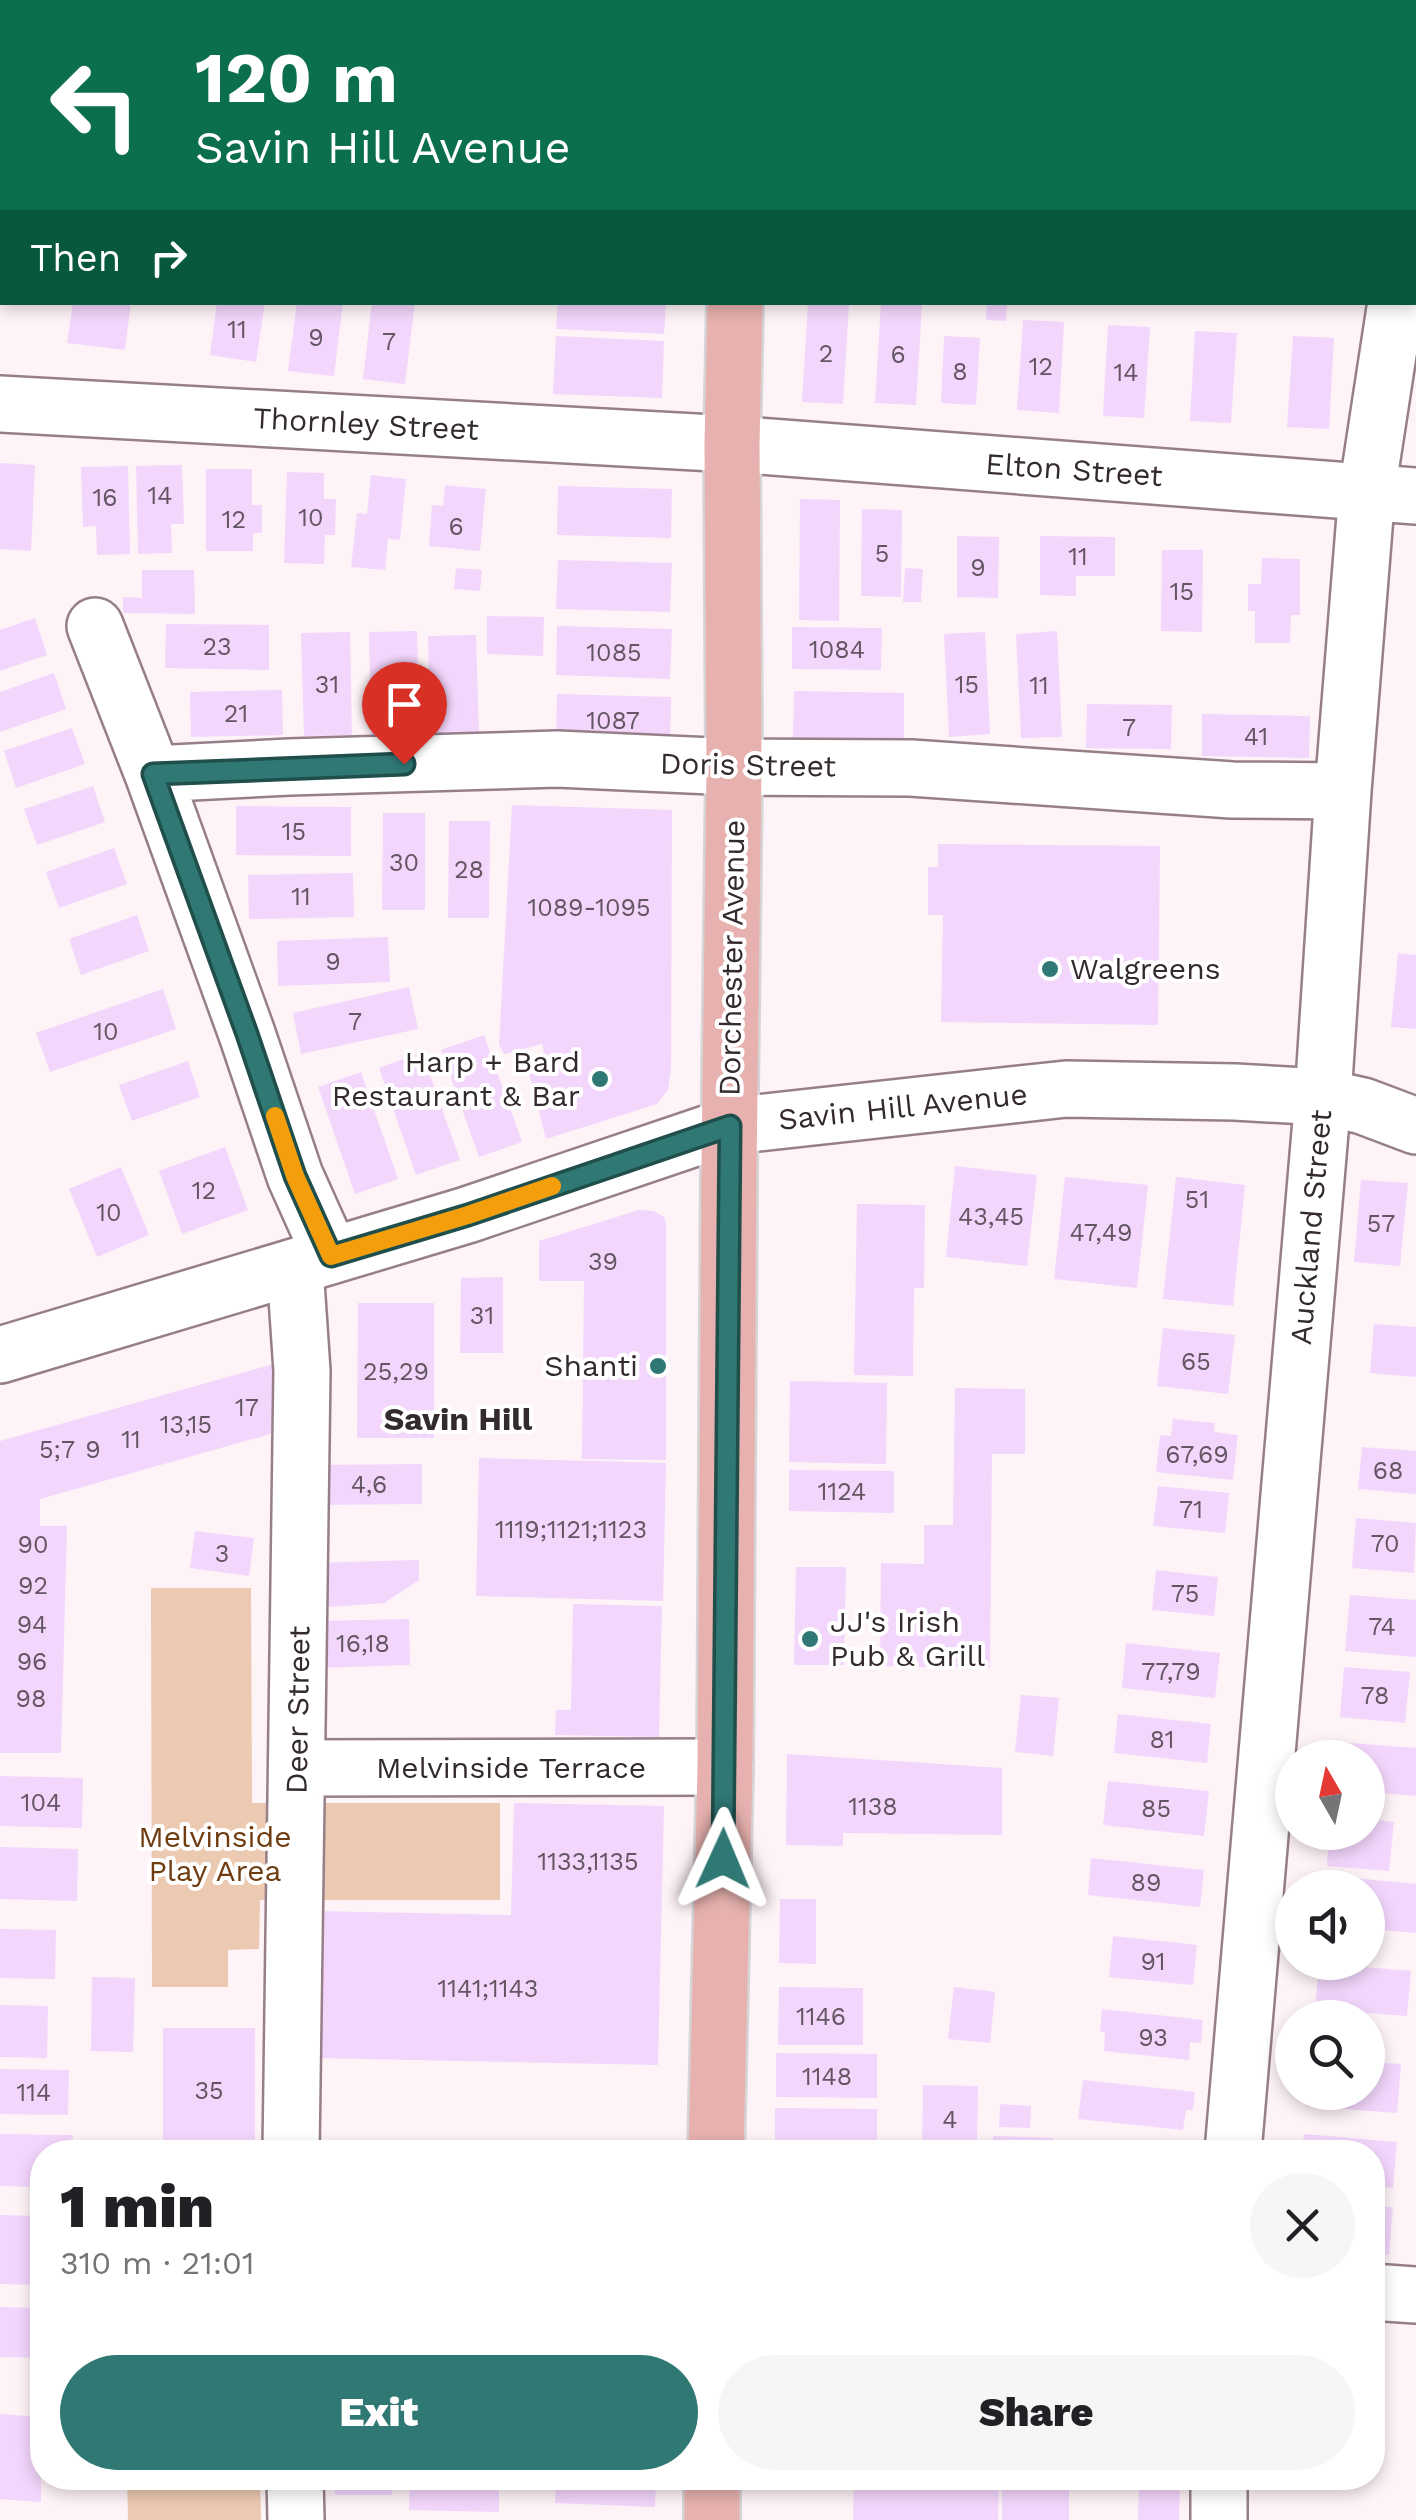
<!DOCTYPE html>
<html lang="en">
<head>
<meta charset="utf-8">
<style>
	:root { --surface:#fff; --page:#f6f6f6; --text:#202124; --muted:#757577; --accent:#2f7874 }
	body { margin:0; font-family:"Work Sans",sans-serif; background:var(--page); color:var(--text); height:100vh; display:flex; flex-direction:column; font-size:38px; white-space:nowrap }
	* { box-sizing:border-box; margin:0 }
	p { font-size:32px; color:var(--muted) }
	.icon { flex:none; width:55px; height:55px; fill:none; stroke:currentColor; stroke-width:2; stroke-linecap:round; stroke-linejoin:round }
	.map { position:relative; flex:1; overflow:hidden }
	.drawer { position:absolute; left:30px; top:2140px; width:1355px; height:350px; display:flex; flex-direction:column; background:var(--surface); border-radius:40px; box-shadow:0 5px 15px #0003 }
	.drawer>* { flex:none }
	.banner { position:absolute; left:0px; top:0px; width:1418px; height:305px; box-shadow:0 5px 15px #0003; background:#0b6e4f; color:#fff; overflow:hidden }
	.needle { width:65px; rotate:351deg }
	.controls { position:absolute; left:1275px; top:1740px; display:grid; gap:20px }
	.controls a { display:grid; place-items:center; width:110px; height:110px; border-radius:50%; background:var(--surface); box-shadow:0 5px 15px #0003; font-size:50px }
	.pin { position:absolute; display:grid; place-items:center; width:85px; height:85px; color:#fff; margin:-102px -42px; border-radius:50% 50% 50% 0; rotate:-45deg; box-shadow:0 0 10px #0007 }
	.pin .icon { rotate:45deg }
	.me { position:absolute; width:110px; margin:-55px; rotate:1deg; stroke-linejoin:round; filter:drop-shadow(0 0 8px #0008) }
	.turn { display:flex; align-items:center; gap:35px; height:210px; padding:0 30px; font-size:45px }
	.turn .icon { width:130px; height:130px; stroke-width:2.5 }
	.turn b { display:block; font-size:70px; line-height:85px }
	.then { display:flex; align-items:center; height:95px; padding:0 30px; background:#0003; gap:20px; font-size:38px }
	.round { display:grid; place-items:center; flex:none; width:105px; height:105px; border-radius:52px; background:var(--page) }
	.headline { display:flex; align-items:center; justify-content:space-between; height:170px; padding:0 30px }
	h1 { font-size:60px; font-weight:800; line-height:75px }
	.action { display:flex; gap:20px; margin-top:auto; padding:20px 30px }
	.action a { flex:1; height:115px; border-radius:60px; background:var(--accent); color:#fff; font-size:40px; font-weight:800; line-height:115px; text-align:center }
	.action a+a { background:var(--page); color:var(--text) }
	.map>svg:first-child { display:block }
</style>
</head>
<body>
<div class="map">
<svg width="1416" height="2520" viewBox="0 0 1416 2520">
	<rect width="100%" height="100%" fill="#fef3f7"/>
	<path fill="#ecc9b1" d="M 151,1588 L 251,1588 L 252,1803 L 500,1803 L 500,1900 L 260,1900 L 259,1949 L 228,1950 L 228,1987 L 152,1987 Z
		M 127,2478 L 260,2478 L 261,2520 L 128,2520 Z"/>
	<path fill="#f3d6fc" d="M 73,302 L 131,302 L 125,350 L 67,343 Z
		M 217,302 L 265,302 L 256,362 L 210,355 Z
		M 297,302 L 343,302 L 334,376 L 288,371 Z
		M 372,302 L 415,302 L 405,384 L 363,379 Z
		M 558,302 L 666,302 L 664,334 L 556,329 Z
		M 808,302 L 849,305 L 843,404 L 802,402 Z
		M 987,302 L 1007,302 L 1006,321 L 986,320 Z
		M 881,303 L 922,305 L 916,405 L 875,403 Z
		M 1023,320 L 1064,322 L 1059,413 L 1017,410 Z
		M 1108,325 L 1150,327 L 1144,418 L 1103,416 Z
		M 1195,331 L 1237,333 L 1231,423 L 1190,421 Z
		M 556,336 L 664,341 L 662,398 L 553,394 Z
		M 944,336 L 980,338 L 976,405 L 941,403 Z
		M 1293,336 L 1334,338 L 1329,429 L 1287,427 Z
		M 0,463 L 35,465 L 31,551 L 0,549 Z
		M 182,465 L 184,524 L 171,524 L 172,553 L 138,554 L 136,466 Z
		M 128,466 L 130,554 L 97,555 L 96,526 L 83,527 L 81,467 Z
		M 206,469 L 252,469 L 252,505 L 262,505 L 262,533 L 253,533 L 253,551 L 206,551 Z
		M 287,472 L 324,473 L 324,499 L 336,499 L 335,535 L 325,535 L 324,564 L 284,563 Z
		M 371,475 L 406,479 L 400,540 L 388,539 L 385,570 L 351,567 L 357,513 L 367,514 Z
		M 445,485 L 486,489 L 480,551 L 429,546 L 432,505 L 443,506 Z
		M 558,486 L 672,489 L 671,538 L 557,535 Z
		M 800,499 L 840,500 L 839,621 L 799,620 Z
		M 862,509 L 902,510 L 901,597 L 861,596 Z
		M 957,536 L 999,537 L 998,598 L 957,597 Z
		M 1040,536 L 1115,537 L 1115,576 L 1076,576 L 1076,596 L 1040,595 Z
		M 1162,550 L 1203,550 L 1202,632 L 1161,631 Z
		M 1262,558 L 1300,559 L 1300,615 L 1291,615 L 1290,643 L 1255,643 L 1255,611 L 1248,611 L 1248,584 L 1261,584 Z
		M 558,560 L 672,563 L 670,612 L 556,609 Z
		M 456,568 L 482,570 L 480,591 L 454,589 Z
		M 905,568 L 923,569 L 921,602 L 903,602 Z
		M 142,570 L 194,570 L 195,614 L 123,613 L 123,597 L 142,598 Z
		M 487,616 L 544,617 L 543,656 L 487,654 Z
		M 35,618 L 47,655 L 0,671 L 0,630 Z
		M 166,624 L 269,625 L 269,670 L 165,668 Z
		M 557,626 L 672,629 L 670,679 L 556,675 Z
		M 792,627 L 882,628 L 881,670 L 792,669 Z
		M 417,631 L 420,733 L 371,735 L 369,632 Z
		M 1057,631 L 1062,737 L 1021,738 L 1016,634 Z
		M 350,632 L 352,735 L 304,736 L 301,633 Z
		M 985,632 L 990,734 L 949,737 L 944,634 Z
		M 476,635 L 479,737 L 430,739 L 428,636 Z
		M 54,673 L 66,709 L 0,732 L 0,692 Z
		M 282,690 L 283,735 L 191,737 L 190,692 Z
		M 794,691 L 904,693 L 904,739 L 793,738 Z
		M 557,694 L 671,697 L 670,746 L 556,743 Z
		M 1087,704 L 1172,705 L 1171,749 L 1086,748 Z
		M 1202,714 L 1310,716 L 1309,758 L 1202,756 Z
		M 72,728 L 85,764 L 16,788 L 4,751 Z
		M 93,786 L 105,822 L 37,845 L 24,809 Z
		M 512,805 L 672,810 L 671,1068 L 668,1090 L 657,1104 L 546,1139 L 525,1058 L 544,1052 L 542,1044 L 504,1054 L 499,1045 Z
		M 236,806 L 351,807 L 351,856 L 236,855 Z
		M 383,813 L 425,813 L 425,910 L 382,910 Z
		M 449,821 L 490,821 L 489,918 L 448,918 Z
		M 938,844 L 1160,846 L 1158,1025 L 941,1022 L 943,915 L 928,915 L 928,867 L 938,867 Z
		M 114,848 L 127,884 L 59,908 L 46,872 Z
		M 353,873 L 354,917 L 249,919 L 248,875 Z
		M 137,915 L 149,951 L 81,975 L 69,939 Z
		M 388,937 L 390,982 L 278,986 L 277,941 Z
		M 1398,953 L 1416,955 L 1416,1029 L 1391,1027 Z
		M 409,987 L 418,1029 L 301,1054 L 293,1013 Z
		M 163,989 L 176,1029 L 50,1072 L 36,1033 Z
		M 484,1035 L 522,1142 L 479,1157 L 441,1050 Z
		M 422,1052 L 460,1160 L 416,1175 L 379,1068 Z
		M 188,1061 L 200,1097 L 132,1121 L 119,1085 Z
		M 361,1072 L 398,1179 L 355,1194 L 318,1087 Z
		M 225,1147 L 248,1210 L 182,1234 L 159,1171 Z
		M 955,1166 L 1037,1175 L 1027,1266 L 946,1257 Z
		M 121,1167 L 149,1235 L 97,1257 L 69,1189 Z
		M 1065,1177 L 1148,1185 L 1137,1288 L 1054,1279 Z
		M 1176,1177 L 1245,1185 L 1233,1306 L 1163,1299 Z
		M 1361,1180 L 1408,1183 L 1400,1266 L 1354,1262 Z
		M 857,1204 L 925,1205 L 924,1288 L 914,1288 L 913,1376 L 854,1375 Z
		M 639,1210 L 654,1211 L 664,1217 L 666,1224 L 666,1460 L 582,1459 L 584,1281 L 539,1281 L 539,1241 Z
		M 503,1277 L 503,1353 L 460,1353 L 461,1278 Z
		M 358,1303 L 434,1303 L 434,1438 L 357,1438 Z
		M 1374,1324 L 1416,1327 L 1416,1377 L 1370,1373 Z
		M 1163,1328 L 1235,1335 L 1228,1394 L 1157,1386 Z
		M 274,1364 L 274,1433 L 40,1499 L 40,1526 L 67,1526 L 61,1753 L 0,1753 L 0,1441 Z
		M 790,1381 L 887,1383 L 886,1464 L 789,1462 Z
		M 955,1388 L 1025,1389 L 1025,1454 L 992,1454 L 990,1668 L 880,1666 L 881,1563 L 924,1564 L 924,1525 L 953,1525 Z
		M 1173,1419 L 1215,1423 L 1214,1432 L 1238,1435 L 1233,1480 L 1156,1472 L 1160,1435 L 1171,1436 Z
		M 1362,1447 L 1416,1451 L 1416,1494 L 1358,1489 Z
		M 479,1458 L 666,1463 L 663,1601 L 476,1596 Z
		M 422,1464 L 422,1504 L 317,1505 L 317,1465 Z
		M 789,1470 L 894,1471 L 894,1513 L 789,1511 Z
		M 1158,1486 L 1229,1493 L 1225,1533 L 1153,1526 Z
		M 1356,1518 L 1416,1523 L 1414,1573 L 1352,1568 Z
		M 195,1531 L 254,1538 L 249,1576 L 190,1568 Z
		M 419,1560 L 419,1580 L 384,1603 L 316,1608 L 315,1563 Z
		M 796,1567 L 846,1567 L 844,1665 L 794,1665 Z
		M 1156,1570 L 1218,1577 L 1214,1616 L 1152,1610 Z
		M 1350,1595 L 1416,1600 L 1416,1657 L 1345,1651 Z
		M 573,1604 L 662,1606 L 659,1737 L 555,1735 L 556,1710 L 571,1710 Z
		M 409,1619 L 410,1665 L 316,1668 L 315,1621 Z
		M 1126,1643 L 1220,1653 L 1215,1698 L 1122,1688 Z
		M 1344,1667 L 1410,1672 L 1405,1723 L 1340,1717 Z
		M 1021,1695 L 1059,1698 L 1053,1756 L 1015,1752 Z
		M 1118,1714 L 1211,1724 L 1207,1763 L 1114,1753 Z
		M 1337,1742 L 1416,1748 L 1416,1796 L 1368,1792 L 1368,1758 L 1336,1758 Z
		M 787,1754 L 1002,1768 L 1002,1835 L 843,1833 L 843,1846 L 786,1845 Z
		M 0,1776 L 83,1778 L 82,1828 L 0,1826 Z
		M 1108,1781 L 1209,1791 L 1204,1836 L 1103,1825 Z
		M 514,1803 L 664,1806 L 658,2065 L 314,2058 L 317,1911 L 511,1915 Z
		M 1368,1819 L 1394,1822 L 1389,1871 L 1327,1866 L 1329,1832 L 1368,1832 Z
		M 0,1847 L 78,1849 L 77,1901 L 0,1899 Z
		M 1091,1858 L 1204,1870 L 1200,1907 L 1088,1895 Z
		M 1333,1876 L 1416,1884 L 1416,1933 L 1368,1929 L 1368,1888 L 1331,1888 Z
		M 780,1899 L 816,1899 L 816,1964 L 779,1963 Z
		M 0,1929 L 56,1930 L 55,1979 L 0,1978 Z
		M 1113,1936 L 1197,1945 L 1193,1985 L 1109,1977 Z
		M 1319,1963 L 1411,1971 L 1407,2016 L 1315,2009 Z
		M 92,1977 L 135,1978 L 133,2052 L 91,2051 Z
		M 779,1987 L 863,1988 L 863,2045 L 778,2045 Z
		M 954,1987 L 995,1992 L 990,2043 L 948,2039 Z
		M 0,2005 L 48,2006 L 47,2058 L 0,2057 Z
		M 1102,2009 L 1203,2020 L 1201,2043 L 1190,2042 L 1189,2060 L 1104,2051 L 1105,2032 L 1100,2032 Z
		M 163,2028 L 255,2028 L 255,2152 L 163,2152 Z
		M 776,2053 L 877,2054 L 877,2098 L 776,2097 Z
		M 1368,2062 L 1401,2064 L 1397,2113 L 1306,2106 L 1307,2092 L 1368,2092 Z
		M 0,2069 L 69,2070 L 68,2115 L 0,2114 Z
		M 1083,2080 L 1195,2092 L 1193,2110 L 1186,2110 L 1183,2130 L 1078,2119 Z
		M 923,2085 L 978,2086 L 977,2152 L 922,2152 Z
		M 1000,2104 L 1031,2106 L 1030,2128 L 999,2127 Z
		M 775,2108 L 877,2109 L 877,2152 L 775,2152 Z
		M 0,2134 L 73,2135 L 72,2152 L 42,2152 L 42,2187 L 0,2186 Z
		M 1304,2134 L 1397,2142 L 1393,2188 L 1372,2186 L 1372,2152 L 1302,2152 Z
		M 993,2136 L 1054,2138 L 1053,2152 L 992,2152 Z
		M 1372,2206 L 1393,2207 L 1389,2255 L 1372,2254 Z
		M 0,2215 L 42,2216 L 42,2285 L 0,2284 Z
		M 0,2307 L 42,2308 L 42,2358 L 0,2357 Z
		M 0,2414 L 42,2417 L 41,2502 L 0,2499 Z
		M 334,2478 L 391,2479 L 392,2495 L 335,2495 Z
		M 410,2478 L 499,2478 L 499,2512 L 409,2510 Z
		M 556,2478 L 656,2478 L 655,2507 L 555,2503 Z
		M 854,2478 L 999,2478 L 998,2520 L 853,2520 Z
		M 1002,2478 L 1069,2478 L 1069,2520 L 1002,2520 Z
		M 1139,2478 L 1180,2478 L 1179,2520 L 1138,2520 Z"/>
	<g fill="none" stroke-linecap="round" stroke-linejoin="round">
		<defs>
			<path id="minor" d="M 1415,87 L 1416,72
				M 0,404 L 732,444 L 1416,496
				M 95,626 L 153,774 L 247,1034 L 295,1176 L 331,1256
				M 153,774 L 289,767 L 557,759 L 734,767 L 911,768 L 1232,790 L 1343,791
				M 0,1355 L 467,1215 L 730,1126 L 1066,1089 L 1235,1092 L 1323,1097 L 1363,1106 L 1416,1126
				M 297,1768 L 725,1767
				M 291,2152 L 302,1371 L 295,1268
				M 1233,2152 L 1323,1097 L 1343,791 L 1367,491 L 1396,302
				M 1372,2292 L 1416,2295
				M 295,2478 L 296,2520
				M 1219,2520 L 1219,2478"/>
			<path id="major" d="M 739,2 L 739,0
				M 716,2152 L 725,1767 L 729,1171 L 734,767 L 732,444 L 735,302
				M 712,2520 L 712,2478"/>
		</defs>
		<use href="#minor" stroke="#977f89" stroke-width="60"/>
		<use href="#major" stroke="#d6d4d5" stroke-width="60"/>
		<use href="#minor" stroke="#fff" stroke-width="55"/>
		<use href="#major" stroke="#e6b1ae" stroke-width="55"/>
	</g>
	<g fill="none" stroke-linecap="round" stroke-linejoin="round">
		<defs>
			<path id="route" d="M 404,764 L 153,774 L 247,1034 L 295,1176 L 331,1256 L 468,1215 L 730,1126 L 723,1859"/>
		</defs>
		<use href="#route" stroke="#1f4e4b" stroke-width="25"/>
		<use href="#route" stroke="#2f7874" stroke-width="18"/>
		<path stroke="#f59e0b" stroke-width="18" d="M 275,1116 L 295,1176 L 331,1256 L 468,1215 L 552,1186"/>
	</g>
	<g fill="#2f7874" stroke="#fff" stroke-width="4">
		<circle cx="1050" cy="969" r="10"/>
		<circle cx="600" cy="1079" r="10"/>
		<circle cx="658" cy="1366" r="10"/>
		<circle cx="810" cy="1639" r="10"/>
	</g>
	<g text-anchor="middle" stroke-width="8" stroke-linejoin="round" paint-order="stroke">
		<g font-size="25" fill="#635562">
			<text x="237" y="338">11</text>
			<text x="316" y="346">9</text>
			<text x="389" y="350">7</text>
			<text x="826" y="362">2</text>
			<text x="898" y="363">6</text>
			<text x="1041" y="375">12</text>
			<text x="960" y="380">8</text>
			<text x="1126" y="381">14</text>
			<text x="160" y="504">14</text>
			<text x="105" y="506">16</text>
			<text x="311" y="526">10</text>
			<text x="234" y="528">12</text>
			<text x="456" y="535">6</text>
			<text x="882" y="562">5</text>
			<text x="1078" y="565">11</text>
			<text x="978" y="576">9</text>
			<text x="1182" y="600">15</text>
			<text x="217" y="655">23</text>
			<text x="837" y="658">1084</text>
			<text x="614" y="661">1085</text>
			<text x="327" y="693">31</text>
			<text x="967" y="693">15</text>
			<text x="1039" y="694">11</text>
			<text x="236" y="722">21</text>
			<text x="613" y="729">1087</text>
			<text x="1129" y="736">7</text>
			<text x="1256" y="745">41</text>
			<text x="294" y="840">15</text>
			<text x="404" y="871">30</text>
			<text x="469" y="878">28</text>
			<text x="301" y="905">11</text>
			<text x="589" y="916">1089-1095</text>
			<text x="333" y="970">9</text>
			<text x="355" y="1030">7</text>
			<text x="106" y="1040">10</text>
			<text x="204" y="1199">12</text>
			<text x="1197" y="1208">51</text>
			<text x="109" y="1221">10</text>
			<text x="991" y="1225">43,45</text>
			<text x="1381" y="1232">57</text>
			<text x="1101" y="1241">47,49</text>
			<text x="603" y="1270">39</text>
			<text x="482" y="1324">31</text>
			<text x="1196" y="1370">65</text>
			<text x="396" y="1380">25,29</text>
			<text x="247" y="1416">17</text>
			<text x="186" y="1433">13,15</text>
			<text x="131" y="1448">11</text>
			<text x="57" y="1458">5;7</text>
			<text x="93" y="1458">9</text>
			<text x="1197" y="1463">67,69</text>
			<text x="1388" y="1479">68</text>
			<text x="369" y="1493">4,6</text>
			<text x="842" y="1500">1124</text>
			<text x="1191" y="1518">71</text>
			<text x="571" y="1538">1119;1121;1123</text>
			<text x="1385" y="1552">70</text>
			<text x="33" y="1553">90</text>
			<text x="222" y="1562">3</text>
			<text x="33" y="1594">92</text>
			<text x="1185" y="1602">75</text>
			<text x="32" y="1633">94</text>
			<text x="1382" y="1635">74</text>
			<text x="363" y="1652">16,18</text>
			<text x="32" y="1670">96</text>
			<text x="1171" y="1680">77,79</text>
			<text x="1375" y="1704">78</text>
			<text x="31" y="1707">98</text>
			<text x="1162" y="1748">81</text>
			<text x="41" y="1811">104</text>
			<text x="873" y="1815">1138</text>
			<text x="1156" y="1817">85</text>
			<text x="588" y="1870">1133,1135</text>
			<text x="1146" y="1891">89</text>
			<text x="1153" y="1970">91</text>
			<text x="488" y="1997">1141;1143</text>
			<text x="821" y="2025">1146</text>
			<text x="1153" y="2046">93</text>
			<text x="827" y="2085">1148</text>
			<text x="209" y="2099">35</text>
			<text x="34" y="2101">114</text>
			<text x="950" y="2128">4</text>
		</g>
		<g font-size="30" fill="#332a2e" stroke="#fff">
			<text transform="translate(366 424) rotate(3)" y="10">Thornley Street</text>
			<text transform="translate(1074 470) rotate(4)" y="10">Elton Street</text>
			<text transform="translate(748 765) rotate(1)" y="10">Doris Street</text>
			<text transform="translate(732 958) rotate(-89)" y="10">Dorchester Avenue</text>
			<text transform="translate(903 1107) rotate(-6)" y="10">Savin Hill Avenue</text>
			<text transform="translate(1311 1227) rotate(-85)" y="10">Auckland Street</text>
			<text transform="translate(298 1710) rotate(-89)" y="10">Deer Street</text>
			<text x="511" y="1778">Melvinside Terrace</text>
		</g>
		<g font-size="30" fill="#332a2e" stroke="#fff" text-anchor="start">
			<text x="1070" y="979">Walgreens</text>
			<text x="580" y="1072" text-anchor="end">Harp + Bard<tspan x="580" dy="34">Restaurant &amp; Bar</tspan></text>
			<text x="638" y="1376" text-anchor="end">Shanti</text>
			<text x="830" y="1632">JJ's Irish<tspan x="830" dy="34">Pub &amp; Grill</tspan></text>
		</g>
		<g font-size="30" fill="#6f3c10" stroke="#fff">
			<text x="215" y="1847">Melvinside<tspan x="215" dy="34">Play Area</tspan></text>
		</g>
		<g font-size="32" font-weight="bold" fill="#332a2e" stroke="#fff">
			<text x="458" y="1430">Savin Hill</text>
		</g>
	</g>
</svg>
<div class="controls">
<a><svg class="needle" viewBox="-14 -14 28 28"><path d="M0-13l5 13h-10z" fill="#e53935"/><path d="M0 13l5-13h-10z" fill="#757577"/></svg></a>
<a><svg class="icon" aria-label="sound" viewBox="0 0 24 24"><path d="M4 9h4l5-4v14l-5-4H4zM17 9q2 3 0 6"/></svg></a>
<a><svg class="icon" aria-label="search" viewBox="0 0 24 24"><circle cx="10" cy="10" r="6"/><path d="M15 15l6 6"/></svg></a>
</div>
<div class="pin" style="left:404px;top:764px;background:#d93025"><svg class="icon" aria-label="arrive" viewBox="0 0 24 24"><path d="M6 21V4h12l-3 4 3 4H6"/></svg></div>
<svg class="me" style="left:723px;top:1859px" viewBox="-20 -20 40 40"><path d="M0-17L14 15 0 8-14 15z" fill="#2f7874" stroke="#fff" stroke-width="4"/></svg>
<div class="banner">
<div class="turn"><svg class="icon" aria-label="left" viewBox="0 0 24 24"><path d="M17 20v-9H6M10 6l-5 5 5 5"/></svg><div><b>120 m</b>Savin Hill Avenue</div></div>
<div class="then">Then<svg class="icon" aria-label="right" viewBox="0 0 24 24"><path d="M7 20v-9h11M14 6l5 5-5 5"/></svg></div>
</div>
<section class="drawer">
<div class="headline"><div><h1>1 min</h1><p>310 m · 21:01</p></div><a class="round"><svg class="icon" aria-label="close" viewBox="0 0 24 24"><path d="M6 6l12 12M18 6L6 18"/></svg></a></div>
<div class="action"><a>Exit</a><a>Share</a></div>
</section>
</div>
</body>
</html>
